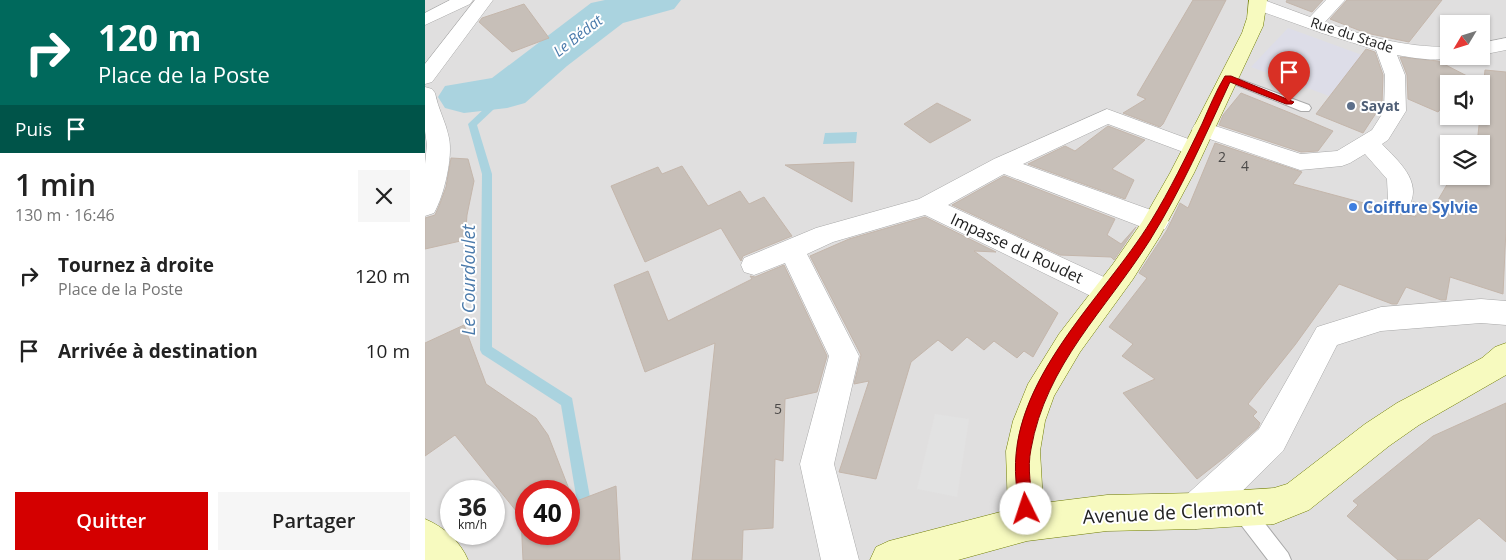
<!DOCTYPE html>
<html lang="fr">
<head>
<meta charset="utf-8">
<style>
	:root { --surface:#fff; --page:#f6f6f6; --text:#222; --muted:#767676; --accent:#d40000 }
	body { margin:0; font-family:"Open Sans",sans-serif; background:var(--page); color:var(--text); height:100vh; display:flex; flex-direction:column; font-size:19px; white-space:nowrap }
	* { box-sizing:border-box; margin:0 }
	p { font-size:16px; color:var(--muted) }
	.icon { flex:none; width:28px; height:28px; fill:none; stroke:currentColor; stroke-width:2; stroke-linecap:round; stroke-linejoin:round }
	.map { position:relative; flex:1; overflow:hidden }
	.sheet { display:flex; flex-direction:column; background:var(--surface); width:425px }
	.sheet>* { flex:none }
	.guide { background:#00695c; color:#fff; overflow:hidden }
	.needle { width:32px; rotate:232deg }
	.fabs { position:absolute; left:1015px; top:15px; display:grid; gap:10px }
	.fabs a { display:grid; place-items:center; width:50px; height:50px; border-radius:0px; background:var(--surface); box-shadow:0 1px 4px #0004; font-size:25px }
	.speed { position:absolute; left:15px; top:480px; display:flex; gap:10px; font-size:25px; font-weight:700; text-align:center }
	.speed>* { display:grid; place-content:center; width:65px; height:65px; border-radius:50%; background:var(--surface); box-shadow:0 1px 4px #0004; line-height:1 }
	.speed small { font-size:12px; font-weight:400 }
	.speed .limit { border:8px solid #d22; background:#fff; color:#111 }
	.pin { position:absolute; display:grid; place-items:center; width:42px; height:42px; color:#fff; margin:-51px -21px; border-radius:50% 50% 50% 0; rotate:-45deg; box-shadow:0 0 5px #0007 }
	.pin .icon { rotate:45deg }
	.me { position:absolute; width:55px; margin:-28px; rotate:356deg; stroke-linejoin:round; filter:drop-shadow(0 0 4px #0008) }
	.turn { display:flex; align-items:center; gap:18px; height:105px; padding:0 15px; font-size:22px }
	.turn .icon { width:65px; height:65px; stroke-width:2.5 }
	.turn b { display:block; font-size:35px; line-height:42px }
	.then { display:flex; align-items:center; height:48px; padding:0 15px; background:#0003; gap:10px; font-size:19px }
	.round { display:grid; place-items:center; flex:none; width:52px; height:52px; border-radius:0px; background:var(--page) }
	.overview { display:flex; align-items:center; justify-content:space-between; height:85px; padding:0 15px }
	h1 { font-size:30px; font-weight:600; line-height:38px }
	.button { display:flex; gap:10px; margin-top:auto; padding:10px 15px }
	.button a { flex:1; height:58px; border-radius:0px; background:var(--accent); color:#fff; font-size:20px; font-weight:600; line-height:58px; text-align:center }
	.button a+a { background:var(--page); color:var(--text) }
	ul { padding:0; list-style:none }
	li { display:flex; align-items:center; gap:15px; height:75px; padding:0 15px }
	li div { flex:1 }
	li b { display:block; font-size:19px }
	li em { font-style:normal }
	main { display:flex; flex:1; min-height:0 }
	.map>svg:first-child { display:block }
</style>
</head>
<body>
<main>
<section class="sheet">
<div class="guide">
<div class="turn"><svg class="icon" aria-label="right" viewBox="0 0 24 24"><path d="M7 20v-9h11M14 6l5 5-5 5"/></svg><div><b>120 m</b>Place de la Poste</div></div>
<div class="then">Puis<svg class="icon" aria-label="arrive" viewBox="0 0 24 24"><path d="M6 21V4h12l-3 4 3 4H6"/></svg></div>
</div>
<div class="overview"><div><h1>1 min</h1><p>130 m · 16:46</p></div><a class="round"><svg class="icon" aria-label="close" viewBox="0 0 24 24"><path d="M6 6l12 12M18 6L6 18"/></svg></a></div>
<ul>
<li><svg class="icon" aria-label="right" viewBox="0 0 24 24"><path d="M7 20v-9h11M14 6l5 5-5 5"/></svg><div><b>Tournez à droite</b><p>Place de la Poste</p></div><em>120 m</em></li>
<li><svg class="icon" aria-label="arrive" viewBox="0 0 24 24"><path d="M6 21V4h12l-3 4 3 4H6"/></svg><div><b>Arrivée à destination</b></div><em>10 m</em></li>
</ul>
<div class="button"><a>Quitter</a><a>Partager</a></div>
</section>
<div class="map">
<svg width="1081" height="560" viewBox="0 0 1081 560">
	<rect width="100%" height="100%" fill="#f2efe9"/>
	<path fill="#e0dfdf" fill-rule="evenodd" d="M 0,0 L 1081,0 L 1081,560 L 0,560 ZM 1024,24 L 1056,24 L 1056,56 L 1024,56 ZM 1024,84 L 1056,84 L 1056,116 L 1024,116 ZM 1024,144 L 1056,144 L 1056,176 L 1024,176 ZM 26,491 L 69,491 L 69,534 L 26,534 ZM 101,491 L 144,491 L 144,534 L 101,534 Z"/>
	<path fill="#e2e2e2" d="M 510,414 L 544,419 L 532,497 L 492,489 Z"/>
	<path fill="#dddde8" d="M 863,28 L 937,55 L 904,96 L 826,67 Z"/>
	<path fill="#aad3df" d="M 432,132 L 431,143 L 398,144 L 400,133 Z"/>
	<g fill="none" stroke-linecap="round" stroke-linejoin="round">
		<path fill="#aad3df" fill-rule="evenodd" d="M 82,89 L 86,92 L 85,94 L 52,125 L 67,174 L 67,347 L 147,398 L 168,514 L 166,519 L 161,521 L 156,519 L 154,514 L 136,405 L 57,354 L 55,350 L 57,174 L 43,124 L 79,90 Z"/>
		<path fill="#aad3df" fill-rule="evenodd" d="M 180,0 L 256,0 L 249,9 L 198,23 L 142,66 L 100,103 L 82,108 L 39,113 L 20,108 L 13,97 L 20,86 L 67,78 L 166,3 Z"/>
	</g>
	<path fill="#c7bfb8" stroke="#c4b6ab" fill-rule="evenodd" d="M 768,0 L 801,0 L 738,124 L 735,127 L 698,113 L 721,99 L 712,95 Z
		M 862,0 L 898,0 L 887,12 L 861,2 Z
		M 922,0 L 1017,0 L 984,42 L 941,33 L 905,19 Z
		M 99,4 L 124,38 L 87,52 L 54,22 L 57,18 Z
		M 941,49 L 950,52 L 958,75 L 957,104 L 938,133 L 891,114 Z
		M 975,57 L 1013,61 L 1044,77 L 1031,84 L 1024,84 L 1024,99 L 1013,112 L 983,99 L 982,75 Z
		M 1060,70 L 1081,72 L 1081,229 L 1078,294 L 1025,277 L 1021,300 L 1016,300 L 981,287 L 972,304 L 967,304 L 914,284 L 870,345 L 823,404 L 832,412 L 828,416 L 835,423 L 833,428 L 800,457 L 772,479 L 698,393 L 730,379 L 697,356 L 708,344 L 684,327 L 722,278 L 714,273 L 742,230 L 755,203 L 763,208 L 790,143 L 877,172 L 868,184 L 991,217 L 988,202 L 1015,207 L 1013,200 L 1027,176 L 1056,176 L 1056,144 L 1052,144 Z
		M 816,93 L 868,114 L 908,131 L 893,151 L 876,152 L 794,125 L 798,115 Z
		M 512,103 L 546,120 L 505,143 L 479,124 Z
		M 683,126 L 720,140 L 687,169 L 709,180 L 700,199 L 603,164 L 640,146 L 650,151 Z
		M 26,158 L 43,159 L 49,181 L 42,215 L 40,240 L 0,249 L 0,218 L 10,215 L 14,206 L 21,187 Z
		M 429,162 L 427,202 L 360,165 Z
		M 257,166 L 283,206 L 315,191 L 324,204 L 339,197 L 367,236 L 318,256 L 316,261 L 296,228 L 220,262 L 186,186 L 233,167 L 237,174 Z
		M 579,176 L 690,219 L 682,235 L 696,244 L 711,227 L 689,260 L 686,257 L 635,255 L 527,205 Z
		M 500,217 L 571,252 L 549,251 L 633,313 L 608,357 L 599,351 L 592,358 L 569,341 L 559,350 L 542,337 L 527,351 L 513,340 L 486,362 L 451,479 L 414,472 L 444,381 L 429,384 L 436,355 L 385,256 L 424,239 Z
		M 359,265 L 402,356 L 392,392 L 360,399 L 358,461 L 350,459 L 348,528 L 318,530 L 317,560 L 267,560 L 290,343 L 220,372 L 189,285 L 223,271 L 243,321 L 327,279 L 325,276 L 330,277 Z
		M 39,325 L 61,384 L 111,418 L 123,435 L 149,502 L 191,486 L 195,560 L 98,560 L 96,517 L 30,435 L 0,456 L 0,343 ZM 101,491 L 144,491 L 144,534 L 101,534 Z
		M 1081,403 L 1081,542 L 1054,518 L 1002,560 L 973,560 L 922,516 L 933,505 L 928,501 L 1008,436 Z"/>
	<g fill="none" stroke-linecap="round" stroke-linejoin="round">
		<defs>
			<path id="lane" d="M 803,75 L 884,105 L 886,108 L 884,111 L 876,111 L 799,80 L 797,78 Z
				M 817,500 L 824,503 L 863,553 L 866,560 L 843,560 L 810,517 L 807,510 L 810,503 Z"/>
			<path id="street" d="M 25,0 L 48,0 L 45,4 L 0,25 L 0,13 Z
				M 50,0 L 68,0 L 7,82 L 0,84 L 0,64 Z
				M 827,0 L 839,0 L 885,17 L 901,0 L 920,0 L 900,22 C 941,37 980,47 1024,47 L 1024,56 L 1031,56 C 1016,63 989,58 972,55 L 980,75 L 981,111 L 963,140 L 957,144 C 972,160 998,181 984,206 L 975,209 L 966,206 L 963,200 L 962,179 L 940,154 L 925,163 L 917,166 L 875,170 L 770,134 L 767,129 L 770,124 L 778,122 L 876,154 L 912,151 L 947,130 L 959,111 L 960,75 L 951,50 L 897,33 L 827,8 L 824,4 Z
				M 1081,38 L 1081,50 L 1056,55 L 1056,43 Z
				M 0,87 L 7,89 L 10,93 C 13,109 21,122 24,138 C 28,157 19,196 9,213 L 0,216 L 0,164 L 2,145 L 0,131 Z
				M 682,109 L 777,144 L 780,149 L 777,154 L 769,156 L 683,124 L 598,164 L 740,215 L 744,222 L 740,229 L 731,231 L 722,229 L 579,174 L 523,205 L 692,283 L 696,291 L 692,299 L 682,302 L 672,299 L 500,215 L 408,242 L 382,254 L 434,356 L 409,464 L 434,560 L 396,560 L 375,464 L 404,356 L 360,263 L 329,275 L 319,272 L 316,265 L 319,258 L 391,228 L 494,199 L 569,159 Z
				M 1056,299 L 1081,301 L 1081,325 L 1056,323 L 956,331 L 912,345 L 858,451 L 784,524 L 771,529 L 758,524 L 753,511 L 758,498 L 834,429 L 892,327 L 956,307 Z"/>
			<path id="secondary" d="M 824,0 L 842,0 L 838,26 L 769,173 L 735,236 L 708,279 L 655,352 L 629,396 L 620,421 L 615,451 L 618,503 L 682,495 L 771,493 L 849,488 L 862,484 L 940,424 L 972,403 L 1057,358 L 1070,347 L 1081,343 L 1081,375 L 994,425 L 964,446 L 884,510 L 849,524 L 771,529 L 682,531 L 602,541 L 533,560 L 445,560 L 451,547 L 464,541 L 583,510 L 581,451 L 588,421 L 603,384 L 634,334 L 688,264 L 717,222 L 745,173 L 817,33 L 822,18 Z
				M 0,519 C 19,527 35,541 43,560 L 0,560 Z"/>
		</defs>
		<use href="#lane" stroke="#a9a9a9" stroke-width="2"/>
		<use href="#street" stroke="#a9a9a9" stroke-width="1"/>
		<use href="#secondary" stroke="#707d05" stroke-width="1"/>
		<use href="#lane" fill="#fff" fill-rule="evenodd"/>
		<use href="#street" fill="#fff" fill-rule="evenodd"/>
		<use href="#secondary" fill="#f7fabf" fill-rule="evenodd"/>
	</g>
	<path fill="#d40000" stroke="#8a0000" d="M 800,76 L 806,76 L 869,102 L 867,104 L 861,104 L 805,82 C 780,136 756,190 725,240 C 681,310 621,364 606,449 C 602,468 606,489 609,509 L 606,514 L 601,516 L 596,514 C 592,504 592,492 591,481 C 582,381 678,299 726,221 C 745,190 761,157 777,124 C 784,108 791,91 800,76 Z"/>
	<circle fill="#5c6f8a" stroke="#fff" stroke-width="2" cx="926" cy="106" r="5"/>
	<circle fill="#3f7fe0" stroke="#fff" stroke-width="2" cx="928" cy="207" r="5"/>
	<g text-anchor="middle" stroke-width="4" stroke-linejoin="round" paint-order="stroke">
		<g font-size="14" fill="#222" stroke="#fff">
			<text transform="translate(927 35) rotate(18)" y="5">Rue du Stade</text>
		</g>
		<g font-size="14" font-weight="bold" fill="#4e5e75" stroke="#fff" text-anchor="start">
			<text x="936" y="111">Sayat</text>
		</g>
		<g font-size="14" fill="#4b4948">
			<text x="797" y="162">2</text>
			<text x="820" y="171">4</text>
			<text x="353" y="414">5</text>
		</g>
		<g font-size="15" font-style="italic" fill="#4a7aab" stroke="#fff">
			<text transform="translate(153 36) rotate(-38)" y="5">Le Bédat</text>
		</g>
		<g font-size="16" font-weight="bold" fill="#366cbe" stroke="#fff" text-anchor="start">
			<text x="938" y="213">Coiffure Sylvie</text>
		</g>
		<g font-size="16" fill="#222" stroke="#fff">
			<text transform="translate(592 248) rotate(25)" y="6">Impasse du Roudet</text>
		</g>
		<g font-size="18" font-style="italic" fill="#4a7aab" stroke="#fff">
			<text transform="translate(44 280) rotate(-90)" y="6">Le Courdoulet</text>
		</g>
		<g font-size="19" fill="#222" stroke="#fff">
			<text transform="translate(748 512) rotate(-3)" y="7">Avenue de Clermont</text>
		</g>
	</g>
</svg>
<div class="fabs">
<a><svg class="needle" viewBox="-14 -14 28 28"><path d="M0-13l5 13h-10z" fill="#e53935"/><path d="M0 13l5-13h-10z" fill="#767676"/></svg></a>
<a><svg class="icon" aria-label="sound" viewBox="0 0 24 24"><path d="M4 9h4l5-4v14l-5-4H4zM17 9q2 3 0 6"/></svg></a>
<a><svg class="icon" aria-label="layers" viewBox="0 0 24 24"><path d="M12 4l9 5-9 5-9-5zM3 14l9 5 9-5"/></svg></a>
</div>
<div class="speed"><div>36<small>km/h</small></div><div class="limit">40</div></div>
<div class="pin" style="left:864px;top:102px;background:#d93025"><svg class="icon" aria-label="arrive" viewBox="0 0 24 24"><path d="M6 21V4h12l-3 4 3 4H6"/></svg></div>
<svg class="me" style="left:601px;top:509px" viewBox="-20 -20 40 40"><circle r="19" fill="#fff"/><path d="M0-13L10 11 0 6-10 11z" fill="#d40000"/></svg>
</div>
</main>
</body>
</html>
